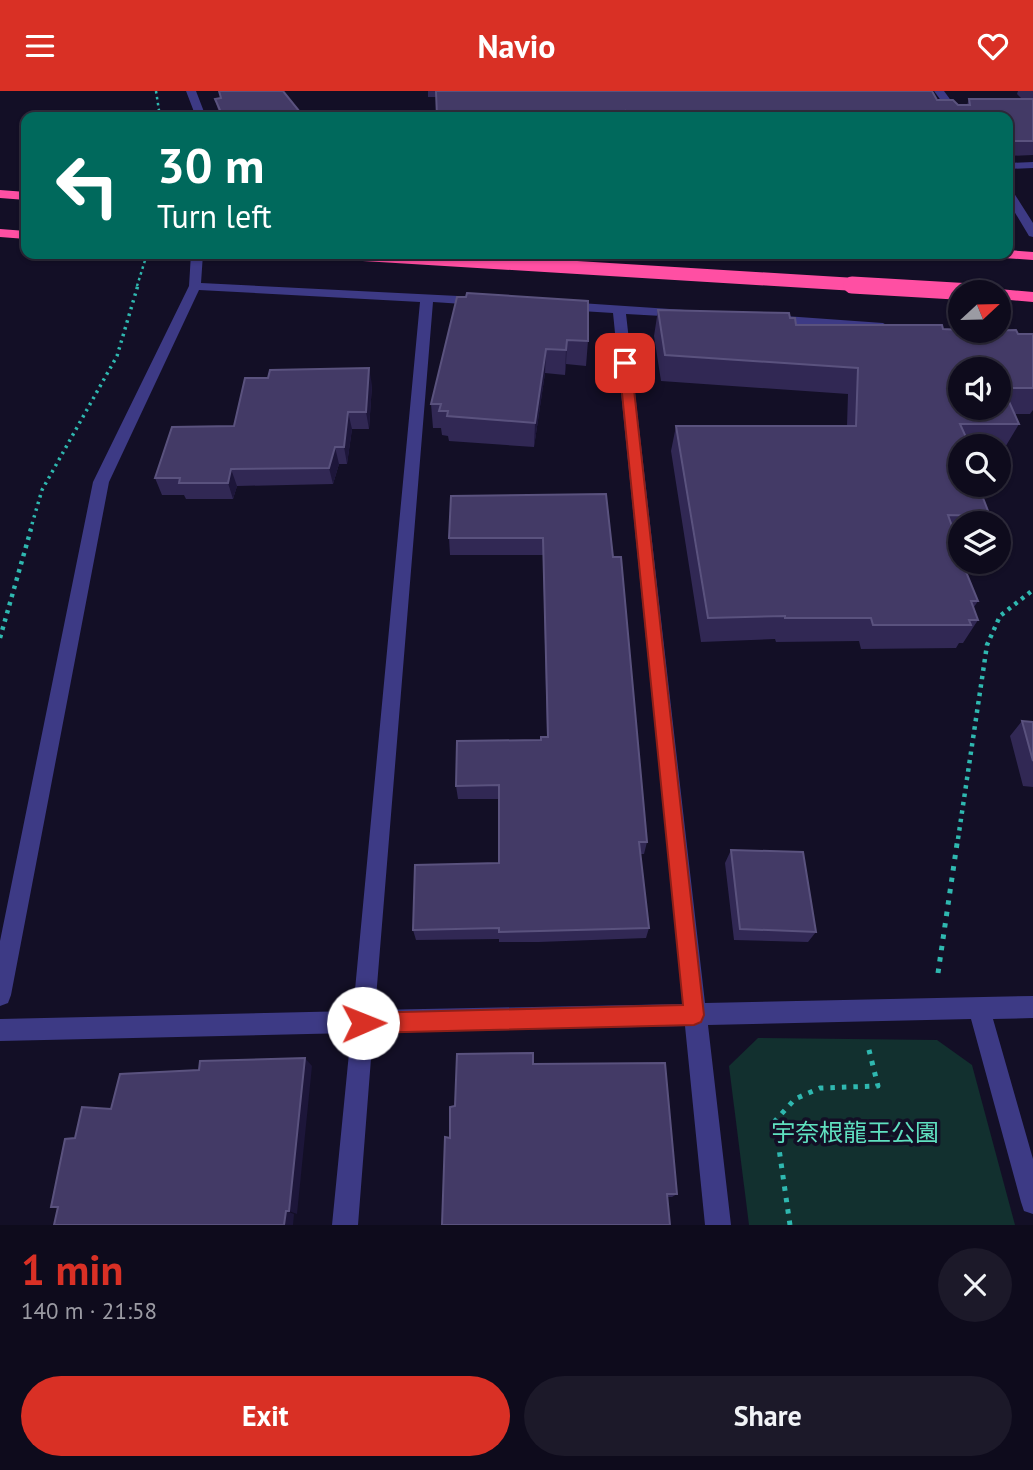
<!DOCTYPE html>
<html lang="en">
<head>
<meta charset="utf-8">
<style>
	:root { --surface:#0e0b1c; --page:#1c1929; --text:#f1f3f6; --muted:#9b9ba3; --line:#2e2b3b; --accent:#d93025 }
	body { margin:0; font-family:"PT Sans","Noto Sans JP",sans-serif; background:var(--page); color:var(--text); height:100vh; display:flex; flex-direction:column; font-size:26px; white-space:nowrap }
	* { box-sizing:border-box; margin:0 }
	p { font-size:23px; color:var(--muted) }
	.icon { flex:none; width:38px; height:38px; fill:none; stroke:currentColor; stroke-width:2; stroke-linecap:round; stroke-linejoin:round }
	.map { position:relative; height:1134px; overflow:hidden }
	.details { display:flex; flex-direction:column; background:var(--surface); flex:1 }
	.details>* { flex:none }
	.hud { position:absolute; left:21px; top:21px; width:992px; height:147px; border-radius:14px; box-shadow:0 2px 5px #0004,0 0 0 2px var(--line); background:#00695c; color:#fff; overflow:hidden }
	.needle { width:46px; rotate:68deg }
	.tools { position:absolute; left:948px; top:189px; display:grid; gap:14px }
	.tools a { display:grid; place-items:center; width:63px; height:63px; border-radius:50%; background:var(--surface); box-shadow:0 2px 5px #0004,0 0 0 2px var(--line); font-size:35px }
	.pin { position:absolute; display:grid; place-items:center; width:60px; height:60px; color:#fff; margin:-30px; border-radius:14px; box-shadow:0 4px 10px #0006 }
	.me { position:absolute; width:77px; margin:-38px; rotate:89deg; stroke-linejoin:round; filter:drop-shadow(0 0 5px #0008) }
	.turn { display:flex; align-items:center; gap:24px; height:147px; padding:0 21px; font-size:32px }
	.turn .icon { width:91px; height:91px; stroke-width:2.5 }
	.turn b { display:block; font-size:49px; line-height:60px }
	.round { display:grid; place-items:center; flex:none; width:74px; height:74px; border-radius:37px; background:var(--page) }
	.summary { display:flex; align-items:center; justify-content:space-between; height:119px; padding:0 21px }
	h1 { font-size:42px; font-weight:700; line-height:52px; color:var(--accent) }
	.cta { display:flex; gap:14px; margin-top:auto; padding:14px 21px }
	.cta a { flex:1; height:80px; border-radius:42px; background:var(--accent); color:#fff; font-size:28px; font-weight:700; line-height:80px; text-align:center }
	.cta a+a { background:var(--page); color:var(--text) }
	header { display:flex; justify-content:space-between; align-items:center; height:91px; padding:0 21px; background:var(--accent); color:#fff; font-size:32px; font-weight:700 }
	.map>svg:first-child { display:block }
</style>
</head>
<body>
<header><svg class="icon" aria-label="menu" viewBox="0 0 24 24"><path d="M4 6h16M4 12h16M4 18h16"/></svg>Navio<svg class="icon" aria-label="heart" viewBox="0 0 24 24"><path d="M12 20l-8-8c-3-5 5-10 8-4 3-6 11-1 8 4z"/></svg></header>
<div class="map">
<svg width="1033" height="1134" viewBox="0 0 1033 1134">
	<rect width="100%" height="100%" fill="#130f26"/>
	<path fill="#12302f" d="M 758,947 L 937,949 L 972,974 L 1015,1134 L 749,1134 L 729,975 Z"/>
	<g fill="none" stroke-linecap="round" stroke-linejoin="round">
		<path stroke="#2fb8b0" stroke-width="2.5" stroke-dasharray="2.5 3.5" stroke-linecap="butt" d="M 156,0 L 160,26
			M 137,195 L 147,163"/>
		<path stroke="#2fb8b0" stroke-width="3.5" stroke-dasharray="2.5 4.5" stroke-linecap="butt" d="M 30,440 L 42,399 L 117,265 L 138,194"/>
		<path stroke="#2fb8b0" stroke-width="4.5" stroke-dasharray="3.5 5" stroke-linecap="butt" d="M 0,547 L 31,438
			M 958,748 L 987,554 L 1000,525 L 1033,499"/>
		<path stroke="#2fb8b0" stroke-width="5" stroke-dasharray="4.5 7" stroke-linecap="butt" d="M 938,882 L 958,746
			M 790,1134 L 775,1030 L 795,1008 L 820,997 L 878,995 L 868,955"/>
		<path fill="#3d3a85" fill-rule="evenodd" d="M 186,0 L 196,0 L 206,26 L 196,26 Z
			M 934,0 L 944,0 L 963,26 L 953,26 Z
			M 1033,71 L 1033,77 L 1008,78 L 1008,72 Z
			M 1008,98 L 1012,99 L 1033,132 L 1033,146 L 1029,145 L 1008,110 Z
			M 191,163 L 203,163 L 201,192 L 478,206 L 484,210 L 478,214 L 433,211 L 375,919 L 683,913 L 613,222 L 565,219 L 559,215 L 565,211 L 685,219 L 685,225 L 680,226 L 626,223 L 705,912 L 1033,905 L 1033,927 L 993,928 L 1033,1068 L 1033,1123 L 1024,1120 L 1021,1111 L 971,928 L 708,934 L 731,1134 L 705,1134 L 685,935 L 373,942 L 358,1134 L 332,1134 L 351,942 L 0,950 L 0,928 L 353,920 L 420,211 L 199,199 L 109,391 L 11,904 L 8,912 L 0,915 L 0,850 L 93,391 L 189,195 Z
			M 771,224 L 883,232 L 890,236 L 883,240 L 766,231 L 766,225 Z"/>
		<path fill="#ff4fa3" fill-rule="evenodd" d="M 0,99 L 26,101 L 26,109 L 0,107 Z
			M 0,138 L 26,140 L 26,148 L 0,146 Z
			M 1008,159 L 1033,161 L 1033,169 L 1004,167 L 997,163 L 1008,163 Z
			M 999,198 L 1033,201 L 1033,211 L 999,208 L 999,201 L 993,201 Z"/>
		<path stroke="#ff4fa3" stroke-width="13" d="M 355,163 L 880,195"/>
		<path stroke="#ff4fa3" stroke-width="17" d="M 852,194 L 972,201"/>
	</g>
	<path fill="#312854" d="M 428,0 L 932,0 L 937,9 L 958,14 L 967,14 L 969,8 L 1022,8 L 1017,3 L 1018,0 L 1033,0 L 1033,64 L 1008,65 L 1008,26 L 437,26 L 436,6 L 428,6 Z
		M 221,7 L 304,26 L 220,26 L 215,8 Z
		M 457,206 L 588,250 L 586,275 L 566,273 L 565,284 L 545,282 L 534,356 L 449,350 L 448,345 L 442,344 L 441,337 L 433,337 L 431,313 Z
		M 658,219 L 790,227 L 796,234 L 943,238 L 1033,243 L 1033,319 L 1030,323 L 1015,323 L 1019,333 L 1004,358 L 999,358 L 999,355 L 961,355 L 961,394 L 982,394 L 979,398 L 990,425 L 986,432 L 961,432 L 961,449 L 956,449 L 955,453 L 978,510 L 974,516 L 978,529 L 963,552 L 959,552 L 956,557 L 861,558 L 859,550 L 776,551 L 775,548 L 701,551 L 671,360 L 676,335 L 847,335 L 848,303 L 661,290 L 654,245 Z
		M 372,294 L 369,338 L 352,338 L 347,373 L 339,373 L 333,393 L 237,395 L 233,408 L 186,408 L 184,404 L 162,404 L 155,387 L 234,335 Z
		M 606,403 L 647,751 L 644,763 L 640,763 L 649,837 L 646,847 L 539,851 L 499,851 L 499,848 L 416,849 L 413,839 L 499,772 L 499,708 L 458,708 L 456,695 L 547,646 L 543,464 L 450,464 L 449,447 Z
		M 1022,630 L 1033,631 L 1033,696 L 1023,695 L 1010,645 Z
		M 731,759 L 816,841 L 808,851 L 734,849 L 725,772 Z
		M 533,973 L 677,1103 L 672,1106 L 667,1106 L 450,1047 L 455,1015 Z"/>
	<path fill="#1d163a" d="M 567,249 L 566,273 L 565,284 L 566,259 Z
		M 546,258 L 545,282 L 534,356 L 535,332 Z
		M 369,277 L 372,294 L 369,338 L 366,321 Z
		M 348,321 L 352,338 L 347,373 L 344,356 Z
		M 335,356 L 339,373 L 333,393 L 329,377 Z
		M 231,378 L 237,395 L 233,408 L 228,392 Z
		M 305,967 L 312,975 L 297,1123 L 289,1120 Z
		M 286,1120 L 294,1123 L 293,1134 L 284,1134 Z"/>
	<path fill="#433a66" stroke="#5a527e" stroke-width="2" fill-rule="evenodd" d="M 219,0 L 283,0 L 304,26 L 223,26 L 215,8 L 221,7 Z
		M 436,0 L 932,0 L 937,9 L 953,9 L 958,14 L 970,14 L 969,8 L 1033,8 L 1033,50 L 1008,50 L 1008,26 L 625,26 L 625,20 L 617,21 L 616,26 L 437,26 Z
		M 467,202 L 588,210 L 588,250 L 567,249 L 566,259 L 546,258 L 535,332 L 447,325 L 448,320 L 439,320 L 441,313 L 431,313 L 457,206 L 466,206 Z
		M 658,219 L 789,222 L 790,227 L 795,227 L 796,234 L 942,234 L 943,238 L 961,239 L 961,240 L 1016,239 L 1018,243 L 1033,243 L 1033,297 L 1003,297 L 1019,333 L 960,333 L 970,355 L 961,355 L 961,394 L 978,394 L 990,425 L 948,424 L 957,449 L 953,448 L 961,468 L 961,471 L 962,471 L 978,510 L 971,510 L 978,529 L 969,529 L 971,534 L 873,534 L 871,527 L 785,527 L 785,525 L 708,527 L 676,335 L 856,335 L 858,277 L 665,264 ZM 961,278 L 999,278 L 999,317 L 961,317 Z
		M 369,277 L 366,321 L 348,321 L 344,356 L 335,356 L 329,377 L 231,378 L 228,392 L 179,392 L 180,387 L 155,387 L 172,336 L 234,335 L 245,287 L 268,287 L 270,279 Z
		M 606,403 L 613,466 L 621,466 L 647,751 L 639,751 L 649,837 L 540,840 L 499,841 L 499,837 L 413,839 L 415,774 L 499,772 L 499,694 L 456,695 L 457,650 L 541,649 L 541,646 L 548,646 L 543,447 L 449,447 L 451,405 Z
		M 1022,630 L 1033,631 L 1033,670 Z
		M 731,759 L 803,761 L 816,841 L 740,838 Z
		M 533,962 L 533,973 L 665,972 L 677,1103 L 667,1103 L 670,1134 L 442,1134 L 445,1046 L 450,1047 L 450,1016 L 455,1015 L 457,963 Z
		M 305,967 L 289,1120 L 286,1120 L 284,1134 L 54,1134 L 58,1116 L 51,1116 L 65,1048 L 75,1047 L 82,1016 L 111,1018 L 120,983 L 199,979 L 200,970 Z"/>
	<path fill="#d93025" stroke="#8d1f18" stroke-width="2" d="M 625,268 L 631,272 L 704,924 L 701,931 L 694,934 L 363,942 L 355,939 L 352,932 L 355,925 L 363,922 L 683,914 L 619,272 Z"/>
	<g text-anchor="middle" stroke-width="7" stroke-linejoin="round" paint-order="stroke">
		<g font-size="24" fill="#5fe0c0" stroke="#130f26">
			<text x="855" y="1050">宇奈根龍王公園</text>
		</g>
	</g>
</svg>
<div class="tools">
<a><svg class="needle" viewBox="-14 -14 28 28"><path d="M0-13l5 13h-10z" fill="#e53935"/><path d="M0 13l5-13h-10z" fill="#9b9ba3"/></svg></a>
<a><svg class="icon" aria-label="sound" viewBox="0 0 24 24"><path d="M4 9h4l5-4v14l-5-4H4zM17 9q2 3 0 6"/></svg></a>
<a><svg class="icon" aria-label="search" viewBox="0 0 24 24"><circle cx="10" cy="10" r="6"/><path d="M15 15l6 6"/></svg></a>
<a><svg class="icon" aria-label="layers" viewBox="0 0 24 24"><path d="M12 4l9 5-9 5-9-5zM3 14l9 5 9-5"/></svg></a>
</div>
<div class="pin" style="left:625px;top:272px;background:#d93025"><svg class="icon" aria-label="arrive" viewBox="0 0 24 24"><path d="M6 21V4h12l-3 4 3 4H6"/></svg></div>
<svg class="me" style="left:363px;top:932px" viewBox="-20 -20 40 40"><circle r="19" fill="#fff"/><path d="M0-13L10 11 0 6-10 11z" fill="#d93025"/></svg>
<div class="hud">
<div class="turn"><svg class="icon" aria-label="left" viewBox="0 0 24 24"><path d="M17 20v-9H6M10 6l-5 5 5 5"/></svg><div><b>30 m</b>Turn left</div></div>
</div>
</div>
<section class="details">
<div class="summary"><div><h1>1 min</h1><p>140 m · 21:58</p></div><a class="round"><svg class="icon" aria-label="close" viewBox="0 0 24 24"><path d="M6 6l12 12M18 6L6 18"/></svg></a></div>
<div class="cta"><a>Exit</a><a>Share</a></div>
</section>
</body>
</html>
